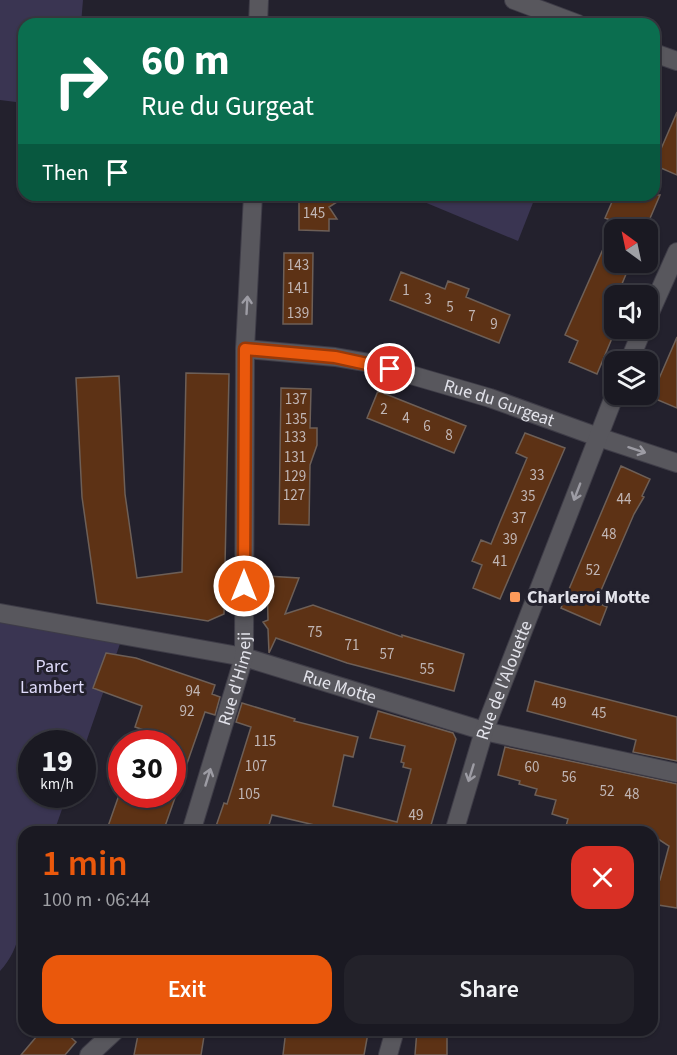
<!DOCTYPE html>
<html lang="en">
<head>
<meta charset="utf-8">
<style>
	:root { --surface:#1a1922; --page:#23222a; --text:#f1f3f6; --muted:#9fa0a5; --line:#383840; --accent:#ea580c }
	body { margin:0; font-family:"Source Sans 3",sans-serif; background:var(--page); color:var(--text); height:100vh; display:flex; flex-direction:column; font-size:22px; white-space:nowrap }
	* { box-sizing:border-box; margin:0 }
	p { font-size:20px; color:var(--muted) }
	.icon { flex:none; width:33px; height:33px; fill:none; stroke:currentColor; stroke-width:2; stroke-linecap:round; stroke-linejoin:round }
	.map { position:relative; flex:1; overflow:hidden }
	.sheet { position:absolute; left:18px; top:826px; width:640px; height:210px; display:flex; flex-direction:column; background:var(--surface); border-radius:18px; box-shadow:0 2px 4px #0004,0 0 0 2px var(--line) }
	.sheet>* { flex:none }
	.banner { position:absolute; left:18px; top:18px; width:642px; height:183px; border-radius:18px; box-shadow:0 2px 4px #0004,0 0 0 2px var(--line); background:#0b6e4f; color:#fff; overflow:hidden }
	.needle { width:39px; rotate:327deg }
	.fabs { position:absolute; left:604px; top:219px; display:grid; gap:12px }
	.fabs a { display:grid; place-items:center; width:54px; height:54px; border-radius:12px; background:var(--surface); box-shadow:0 2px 4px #0004,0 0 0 2px var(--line); font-size:30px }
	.speed { position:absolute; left:18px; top:730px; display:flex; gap:12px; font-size:30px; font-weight:700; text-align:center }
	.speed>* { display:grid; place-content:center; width:78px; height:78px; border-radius:50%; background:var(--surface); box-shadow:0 2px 4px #0004,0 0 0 2px var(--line); line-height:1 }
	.speed small { font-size:15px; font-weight:400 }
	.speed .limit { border:9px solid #d22; background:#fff; color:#111 }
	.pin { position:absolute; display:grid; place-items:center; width:51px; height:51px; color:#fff; margin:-26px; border:3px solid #fff; border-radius:50%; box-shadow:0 2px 6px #0007 }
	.me { position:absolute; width:66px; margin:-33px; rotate:0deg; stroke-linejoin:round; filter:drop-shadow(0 0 4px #0008) }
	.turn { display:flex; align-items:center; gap:21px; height:126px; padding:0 24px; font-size:27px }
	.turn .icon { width:78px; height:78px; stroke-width:2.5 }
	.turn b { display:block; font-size:42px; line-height:51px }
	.then { display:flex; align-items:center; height:57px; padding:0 24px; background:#0003; gap:12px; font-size:22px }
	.round { display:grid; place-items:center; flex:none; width:63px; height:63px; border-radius:18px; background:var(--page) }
	.overview { display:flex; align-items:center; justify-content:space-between; height:102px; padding:0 24px }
	h1 { font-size:36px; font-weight:600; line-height:45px; color:var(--accent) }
	.action { display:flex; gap:12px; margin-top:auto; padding:12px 24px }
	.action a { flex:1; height:69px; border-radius:18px; background:var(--accent); color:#fff; font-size:24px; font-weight:600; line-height:69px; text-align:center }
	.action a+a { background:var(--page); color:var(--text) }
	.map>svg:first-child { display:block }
</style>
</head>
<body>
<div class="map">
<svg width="677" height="1055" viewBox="0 0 677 1055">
	<rect width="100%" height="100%" fill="#23212d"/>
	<path fill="#3a3552" d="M 0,0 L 83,0 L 81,24 L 24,24 L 24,103 L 0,100 Z
		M 419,195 L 536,195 L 518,241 L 417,199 Z
		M 0,614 L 123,635 L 83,751 L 82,744 L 32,744 L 32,795 L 67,795 L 54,832 L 24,832 C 24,875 32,938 0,971 Z"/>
	<path fill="#5d3215" stroke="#6d5f57" stroke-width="1.5" d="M 677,112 L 677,175 L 654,165 Z
		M 299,195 L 348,195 L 329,207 L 337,219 L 329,219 L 329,231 L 299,230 Z
		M 615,195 L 660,195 L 645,230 L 615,230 L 615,262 L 631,262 L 617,296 L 615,296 L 615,331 L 597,374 L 569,362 L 578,341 L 565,335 L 615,222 L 605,218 Z
		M 284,253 L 313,253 L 312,324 L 283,324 Z
		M 401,272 L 445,289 L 448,281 L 469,289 L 466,297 L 510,315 L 499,343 L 390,300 Z
		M 677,337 L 677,408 L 651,397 Z
		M 186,373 L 229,374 L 224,614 L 208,621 L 97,603 L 82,497 L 76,378 L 119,376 L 125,494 L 137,578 L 182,572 Z
		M 281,388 L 311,389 L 310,428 L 317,428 L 317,445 L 310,465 L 309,525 L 279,524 Z
		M 378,391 L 466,426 L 454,453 L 367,418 Z
		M 525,433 L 565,448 L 500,599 L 473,588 L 482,565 L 472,561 L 481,540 L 491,544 L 500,522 L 527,458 L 516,453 Z
		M 621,466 L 650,479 L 642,496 L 644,497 L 634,514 L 596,602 L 607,607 L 600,625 L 561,608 Z
		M 267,576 L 299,578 L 285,614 L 313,605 L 402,637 L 402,635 L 464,654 L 454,691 L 347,663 L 276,638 L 269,653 L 268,629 L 263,622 L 268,620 Z
		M 106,653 L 136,658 L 215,685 L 212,694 L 220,697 L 215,715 L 205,712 L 163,832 L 106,832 L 119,795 L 172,795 L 172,744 L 146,744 L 150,732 L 135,727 L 142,706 L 93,688 Z
		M 535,681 L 677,717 L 677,761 L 633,752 L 636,740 L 527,711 Z
		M 242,703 L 295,719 L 294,721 L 358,737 L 353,757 L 344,755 L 333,806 L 397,822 L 411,769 L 403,767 L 404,763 L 401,762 L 405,746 L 370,738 L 378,711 L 453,733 L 456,739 L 429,832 L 344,832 L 272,815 L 268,828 L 264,828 L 263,832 L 214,832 L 224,803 L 227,804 L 251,727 L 236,722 Z
		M 505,747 L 677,784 L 677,908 L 652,904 L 652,879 L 660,880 L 669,846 L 652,835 L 652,832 L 577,832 L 578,829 L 566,826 L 568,819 L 552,814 L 556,800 L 535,795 L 537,789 L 519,784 L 520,781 L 498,775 Z
		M 42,1030 L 63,1030 L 76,1042 L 65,1055 L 21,1055 Z
		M 139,1030 L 205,1030 L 201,1055 L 134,1055 Z
		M 286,1030 L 350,1030 L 368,1033 L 364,1055 L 283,1055 Z
		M 417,1030 L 447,1030 L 447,1055 L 415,1055 Z"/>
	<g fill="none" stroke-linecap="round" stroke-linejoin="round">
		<defs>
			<g id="street">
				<path d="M 514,0 L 578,24"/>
				<path d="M 258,24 L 259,0"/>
				<path d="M 654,53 L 677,61"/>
				<path d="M 648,317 L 677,252"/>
				<path id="s1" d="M 245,349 L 335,357 L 370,363 L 490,398 L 598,437 L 677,463"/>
				<path d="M 629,362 L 643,328"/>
				<path id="s2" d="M 0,613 L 244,657 L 484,731 L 677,773"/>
				<path id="s3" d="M 191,832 L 244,657 L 245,349 L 253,195"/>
				<path id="s4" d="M 454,832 L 484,731 L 615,394"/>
				<path d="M 89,1055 L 116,1030"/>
				<path d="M 388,1055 L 395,1030"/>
			</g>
		</defs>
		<use href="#street" stroke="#3e3c47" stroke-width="20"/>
		<use href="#street" stroke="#58575d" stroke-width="18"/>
	</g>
	<defs><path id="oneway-shaft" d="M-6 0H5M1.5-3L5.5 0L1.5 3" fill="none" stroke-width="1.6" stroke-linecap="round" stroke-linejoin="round" transform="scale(1.5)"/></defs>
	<g stroke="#9d9ca4">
		<use href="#oneway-shaft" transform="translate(247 305) rotate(-87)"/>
		<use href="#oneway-shaft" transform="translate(637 450) rotate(18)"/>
		<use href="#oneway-shaft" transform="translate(577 492) rotate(111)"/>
		<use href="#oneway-shaft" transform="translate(471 773) rotate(107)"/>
		<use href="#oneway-shaft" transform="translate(208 777) rotate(-73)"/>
	</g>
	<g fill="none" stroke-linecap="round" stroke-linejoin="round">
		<defs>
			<path id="route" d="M 244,586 L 245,349 L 335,357 L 390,369"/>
		</defs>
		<use href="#route" stroke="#983908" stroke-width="15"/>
		<use href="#route" stroke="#ea580c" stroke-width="10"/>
	</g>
	<rect fill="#ff9b5a" stroke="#23212d" stroke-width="2" x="509" y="591" width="12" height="12" rx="3"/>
	<g text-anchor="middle" stroke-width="6" stroke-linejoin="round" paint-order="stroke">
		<g font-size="15" fill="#c1b6b5">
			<text x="314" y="218">145</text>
			<text x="298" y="270">143</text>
			<text x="298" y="293">141</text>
			<text x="406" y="295">1</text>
			<text x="428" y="304">3</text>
			<text x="450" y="312">5</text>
			<text x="298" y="318">139</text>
			<text x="472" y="321">7</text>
			<text x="494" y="329">9</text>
			<text x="296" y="404">137</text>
			<text x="384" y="414">2</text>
			<text x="406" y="423">4</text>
			<text x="296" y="424">135</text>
			<text x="427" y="431">6</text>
			<text x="449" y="440">8</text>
			<text x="295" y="442">133</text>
			<text x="295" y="462">131</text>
			<text x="537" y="480">33</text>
			<text x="295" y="481">129</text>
			<text x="294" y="500">127</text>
			<text x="528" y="501">35</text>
			<text x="624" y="504">44</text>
			<text x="519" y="523">37</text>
			<text x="609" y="539">48</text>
			<text x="510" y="544">39</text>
			<text x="500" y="566">41</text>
			<text x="593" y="575">52</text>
			<text x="315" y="637">75</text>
			<text x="352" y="650">71</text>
			<text x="387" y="659">57</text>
			<text x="427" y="674">55</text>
			<text x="193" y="696">94</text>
			<text x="559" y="708">49</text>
			<text x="187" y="716">92</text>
			<text x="599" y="718">45</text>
			<text x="265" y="746">115</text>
			<text x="256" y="771">107</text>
			<text x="532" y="772">60</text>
			<text x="569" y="782">56</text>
			<text x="607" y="796">52</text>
			<text x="249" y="799">105</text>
			<text x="632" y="799">48</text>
			<text x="416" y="820">49</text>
		</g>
		<g font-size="18" fill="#e2e2ea" stroke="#23212d">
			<text dy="6" stroke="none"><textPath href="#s1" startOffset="261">Rue du Gurgeat</textPath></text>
			<text dy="6" stroke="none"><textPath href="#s3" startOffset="160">Rue d'Himeji</textPath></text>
			<text dy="6" stroke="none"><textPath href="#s4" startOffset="160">Rue de l'Alouette</textPath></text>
			<text dy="6" stroke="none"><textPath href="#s2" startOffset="348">Rue Motte</textPath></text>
		</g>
		<g font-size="18" font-weight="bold" fill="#e2e2ea" stroke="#23212d" text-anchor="start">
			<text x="527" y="603">Charleroi Motte</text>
		</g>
		<g font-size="18" fill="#e0dcfb" stroke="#23212d">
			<text x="52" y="672">Parc<tspan x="52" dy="21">Lambert</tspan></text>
		</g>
	</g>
</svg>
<div class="fabs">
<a><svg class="needle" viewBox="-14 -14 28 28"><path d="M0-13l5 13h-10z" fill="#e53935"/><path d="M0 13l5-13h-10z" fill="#9fa0a5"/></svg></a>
<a><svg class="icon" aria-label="sound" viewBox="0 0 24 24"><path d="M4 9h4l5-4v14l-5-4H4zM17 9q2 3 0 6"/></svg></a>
<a><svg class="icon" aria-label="layers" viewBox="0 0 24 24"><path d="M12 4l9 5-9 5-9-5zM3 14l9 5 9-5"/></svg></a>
</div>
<div class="speed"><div>19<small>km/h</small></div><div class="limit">30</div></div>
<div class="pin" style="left:390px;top:369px;background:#d93025"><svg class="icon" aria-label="arrive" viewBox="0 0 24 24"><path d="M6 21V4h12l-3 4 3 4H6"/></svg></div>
<svg class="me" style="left:244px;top:586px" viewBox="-20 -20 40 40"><circle r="17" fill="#ea580c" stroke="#fff" stroke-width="3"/><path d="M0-11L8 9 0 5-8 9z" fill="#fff"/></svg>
<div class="banner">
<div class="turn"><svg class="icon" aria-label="right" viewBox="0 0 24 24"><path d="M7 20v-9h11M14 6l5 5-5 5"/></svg><div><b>60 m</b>Rue du Gurgeat</div></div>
<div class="then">Then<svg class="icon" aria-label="arrive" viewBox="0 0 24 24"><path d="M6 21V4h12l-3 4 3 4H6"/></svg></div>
</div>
<section class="sheet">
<div class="overview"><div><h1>1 min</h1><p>100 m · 06:44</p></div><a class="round" style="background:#d93025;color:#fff"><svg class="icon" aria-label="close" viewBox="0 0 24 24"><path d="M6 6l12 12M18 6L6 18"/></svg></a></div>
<div class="action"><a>Exit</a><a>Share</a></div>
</section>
</div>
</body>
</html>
